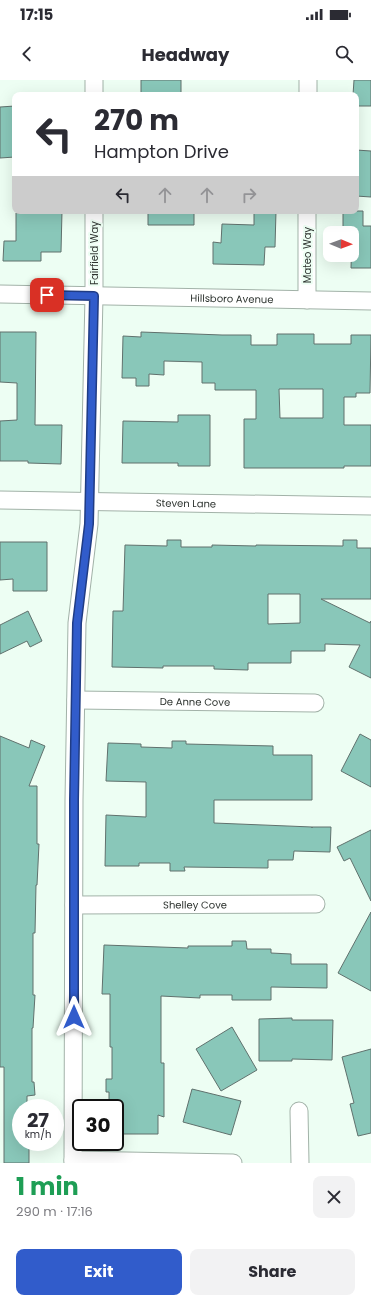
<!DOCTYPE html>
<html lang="en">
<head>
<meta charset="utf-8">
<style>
	:root { --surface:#fff; --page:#f2f2f3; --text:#2b2b33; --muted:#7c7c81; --accent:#315ccb }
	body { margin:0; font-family:Poppins,sans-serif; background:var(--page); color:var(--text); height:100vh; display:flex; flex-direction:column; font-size:15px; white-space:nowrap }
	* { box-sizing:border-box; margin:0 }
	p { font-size:13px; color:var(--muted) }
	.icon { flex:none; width:22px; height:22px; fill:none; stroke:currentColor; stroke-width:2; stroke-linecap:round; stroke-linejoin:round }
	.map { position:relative; height:1083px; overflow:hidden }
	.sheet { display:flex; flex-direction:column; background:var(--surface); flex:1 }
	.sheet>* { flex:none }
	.banner { position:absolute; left:12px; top:12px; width:347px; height:122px; border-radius:8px; box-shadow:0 4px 16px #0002; background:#fff; color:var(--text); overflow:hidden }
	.needle { width:26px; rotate:91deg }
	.fabs { position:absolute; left:323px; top:146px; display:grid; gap:8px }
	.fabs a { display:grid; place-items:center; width:36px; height:36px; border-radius:8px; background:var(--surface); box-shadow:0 4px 16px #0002; font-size:20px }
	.speed { position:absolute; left:12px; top:1019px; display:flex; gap:8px; font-size:20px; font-weight:700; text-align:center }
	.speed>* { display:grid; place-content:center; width:52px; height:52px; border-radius:50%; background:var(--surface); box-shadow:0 4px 16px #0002; line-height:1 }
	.speed small { font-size:10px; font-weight:400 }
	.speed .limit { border:2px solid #111; border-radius:6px; background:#fff; color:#111 }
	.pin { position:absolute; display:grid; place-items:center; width:34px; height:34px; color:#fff; margin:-17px; border-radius:8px; box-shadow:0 2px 6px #0006 }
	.me { position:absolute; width:44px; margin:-22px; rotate:0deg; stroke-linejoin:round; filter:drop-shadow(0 0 3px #0008) }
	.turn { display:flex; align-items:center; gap:14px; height:84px; padding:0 16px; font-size:18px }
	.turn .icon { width:52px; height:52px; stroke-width:2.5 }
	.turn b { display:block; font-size:28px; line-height:34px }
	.lanes { display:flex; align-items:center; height:38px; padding:0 16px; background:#0003; justify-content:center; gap:20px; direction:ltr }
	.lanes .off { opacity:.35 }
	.round { display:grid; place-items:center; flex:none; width:42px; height:42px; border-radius:8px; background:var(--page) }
	.summary { display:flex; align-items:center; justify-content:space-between; height:68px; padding:0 16px }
	h1 { font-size:24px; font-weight:700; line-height:30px; color:#1e9e55 }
	.action { display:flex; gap:8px; margin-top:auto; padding:8px 16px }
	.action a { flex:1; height:46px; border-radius:8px; background:var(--accent); color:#fff; font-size:16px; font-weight:700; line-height:46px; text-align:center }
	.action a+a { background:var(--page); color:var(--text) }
	.status { display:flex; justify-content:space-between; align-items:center; height:28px; padding:0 20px; background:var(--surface); direction:ltr }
	.status svg { height:11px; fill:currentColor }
	header { display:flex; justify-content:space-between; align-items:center; height:52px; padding:0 16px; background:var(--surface); font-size:18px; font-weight:700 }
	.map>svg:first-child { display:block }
</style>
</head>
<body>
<div class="status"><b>17:15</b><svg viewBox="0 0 49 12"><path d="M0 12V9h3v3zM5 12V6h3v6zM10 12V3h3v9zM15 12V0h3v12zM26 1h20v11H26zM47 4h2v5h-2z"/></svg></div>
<header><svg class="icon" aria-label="back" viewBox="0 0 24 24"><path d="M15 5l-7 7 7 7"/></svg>Headway<svg class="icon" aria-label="search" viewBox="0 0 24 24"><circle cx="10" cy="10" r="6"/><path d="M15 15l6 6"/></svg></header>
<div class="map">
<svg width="371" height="1083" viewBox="0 0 371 1083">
	<rect width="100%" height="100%" fill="#edfef3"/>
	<path fill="#89c7b9" stroke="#60716d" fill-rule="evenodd" d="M 141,0 L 181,0 L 181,15 L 141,15 Z
		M 354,0 L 371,0 L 371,26 L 356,26 L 356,15 L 353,15 Z
		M 15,26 L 15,77 L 0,78 L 0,27 Z
		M 356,70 L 371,71 L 371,117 L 356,116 Z
		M 39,131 L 62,131 L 61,172 L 41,172 L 41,181 L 3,181 L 4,161 L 16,161 L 16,133 L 39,133 Z
		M 148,131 L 194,131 L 194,145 L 148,145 Z
		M 254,131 L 276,131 L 275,167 L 265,167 L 264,185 L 213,184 L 213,162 L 221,163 L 222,144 L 254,145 Z
		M 343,131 L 363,131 L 363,146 L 371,146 L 371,188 L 351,188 L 352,153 L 343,153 Z
		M 0,252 L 36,252 L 35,345 L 62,345 L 61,384 L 28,383 L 28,381 L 0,381 L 0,341 L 17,340 L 17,303 L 0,302 Z
		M 141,252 L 222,255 L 251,255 L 251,265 L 277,265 L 277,254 L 314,254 L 314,264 L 351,264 L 351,255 L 371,255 L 370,313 L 356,313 L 356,317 L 344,317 L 344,345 L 371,345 L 371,386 L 344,386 L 344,388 L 244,388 L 244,339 L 256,339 L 256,310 L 215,310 L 215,303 L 202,303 L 202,282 L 164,281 L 164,295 L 149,294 L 149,306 L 136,306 L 136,298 L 122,298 L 123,256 L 141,257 ZM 279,309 L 323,309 L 323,338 L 280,338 Z
		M 178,335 L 210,335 L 210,386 L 178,386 L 178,383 L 122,383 L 123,341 L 178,342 Z
		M 167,460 L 181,460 L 181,467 L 212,467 L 212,465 L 256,466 L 256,465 L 343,466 L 343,460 L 357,460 L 357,468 L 371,468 L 371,519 L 321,519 L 370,543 L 371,541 L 371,598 L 349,587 L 360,565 L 325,564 L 325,571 L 291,571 L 291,583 L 248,583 L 248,590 L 214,589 L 214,586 L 163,586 L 163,588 L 112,587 L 113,531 L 123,531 L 125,465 L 167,466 ZM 268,514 L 300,514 L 300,543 L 268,544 Z
		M 0,462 L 47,462 L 47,511 L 13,511 L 13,499 L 0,500 Z
		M 28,531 L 42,561 L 30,567 L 27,561 L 0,574 L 0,545 Z
		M 360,654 L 371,660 L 371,707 L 341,691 Z
		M 0,656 L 29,668 L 31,660 L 45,666 L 29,706 L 37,706 L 37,764 L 39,764 L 37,805 L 36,805 L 35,853 L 33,853 L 33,915 L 35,915 L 33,948 L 32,948 L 32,1002 L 34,1002 L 35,1015 L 27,1016 L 27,1028 L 21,1028 L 21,1062 L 29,1062 L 29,1083 L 4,1083 L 4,987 L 0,987 Z
		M 172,661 L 186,661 L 186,664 L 273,666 L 273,675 L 312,675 L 312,720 L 214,720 L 214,743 L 312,747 L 312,748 L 312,747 L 331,747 L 330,772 L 294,771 L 293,780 L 268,780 L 268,788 L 184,787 L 185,791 L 170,791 L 170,783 L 139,783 L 139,786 L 105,786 L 106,735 L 146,737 L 146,702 L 106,701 L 108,663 L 141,664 L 141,667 L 172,668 Z
		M 371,750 L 371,821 L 350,778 L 344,781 L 337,767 Z
		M 371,832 L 371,911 L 338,893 Z
		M 232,861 L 246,861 L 247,869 L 271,869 L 271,873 L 291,874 L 291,884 L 327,884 L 327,908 L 271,907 L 271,920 L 232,920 L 232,915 L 200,915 L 200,918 L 161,916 L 161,983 L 164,983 L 164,1037 L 158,1035 L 158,1054 L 115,1054 L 115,1028 L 109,1028 L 109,1012 L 106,1012 L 106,999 L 112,999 L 112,967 L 110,967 L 110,914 L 102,914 L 104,865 L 188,868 L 188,866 L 232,866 Z
		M 292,938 L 292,940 L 333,940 L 332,980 L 292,979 L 292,981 L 259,981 L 259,939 Z
		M 232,947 L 257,990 L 221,1011 L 196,969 Z
		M 371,969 L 371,1053 L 358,1056 L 350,1024 L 354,1023 L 342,977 Z
		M 192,1009 L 241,1021 L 231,1055 L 183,1042 Z"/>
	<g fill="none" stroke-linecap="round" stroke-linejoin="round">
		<defs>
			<g id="minor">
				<path d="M 94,15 L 94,0"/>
				<path d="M 308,15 L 308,0"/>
				<path id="s1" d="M 0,214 L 371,221"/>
				<path d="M 307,220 L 307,131"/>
				<path id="s2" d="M 0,420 L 371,426"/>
				<path id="s3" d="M 76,620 L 315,623"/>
				<path id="s4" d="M 74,825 L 316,824"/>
				<path d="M 299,1031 L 300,1083"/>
				<path d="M 73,1080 L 233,1083"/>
				<path d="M 73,1083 L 74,720 L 77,543 L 89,444 L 94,216 L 94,131"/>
			</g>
		</defs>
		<use href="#minor" stroke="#a2b2a8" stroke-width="19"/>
		<use href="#minor" stroke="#fff" stroke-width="17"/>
	</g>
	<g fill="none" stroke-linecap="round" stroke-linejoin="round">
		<defs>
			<path id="route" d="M 47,215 L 94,216 L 89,444 L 77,543 L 74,720 L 74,937"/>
		</defs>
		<use href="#route" stroke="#203c84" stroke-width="10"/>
		<use href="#route" stroke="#315ccb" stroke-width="7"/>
	</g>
	<g text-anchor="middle" stroke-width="4" stroke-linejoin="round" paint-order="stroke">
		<g font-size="10" fill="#2c322e" stroke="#edfef3">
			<text transform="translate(94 173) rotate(-90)" y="4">Fairfield Way</text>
			<text transform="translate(307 175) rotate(-90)" y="4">Mateo Way</text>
			<text dy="4" stroke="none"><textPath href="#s1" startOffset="232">Hillsboro Avenue</textPath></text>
			<text dy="4" stroke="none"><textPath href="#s2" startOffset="186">Steven Lane</textPath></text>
			<text dy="4" stroke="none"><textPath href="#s3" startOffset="119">De Anne Cove</textPath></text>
			<text dy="4" stroke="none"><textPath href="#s4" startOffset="121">Shelley Cove</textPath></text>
		</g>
	</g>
</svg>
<div class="fabs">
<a><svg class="needle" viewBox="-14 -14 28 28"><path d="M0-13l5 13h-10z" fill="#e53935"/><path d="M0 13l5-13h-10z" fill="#7c7c81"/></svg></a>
</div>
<div class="speed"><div>27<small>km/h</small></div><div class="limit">30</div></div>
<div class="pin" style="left:47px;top:215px;background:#d93025"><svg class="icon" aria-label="arrive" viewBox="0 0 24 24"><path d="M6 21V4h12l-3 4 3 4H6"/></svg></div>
<svg class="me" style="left:74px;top:937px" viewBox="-20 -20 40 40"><path d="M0-17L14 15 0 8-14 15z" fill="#315ccb" stroke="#fff" stroke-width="4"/></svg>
<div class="banner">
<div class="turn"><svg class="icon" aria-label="left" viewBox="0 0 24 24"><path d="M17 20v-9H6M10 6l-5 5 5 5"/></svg><div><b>270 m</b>Hampton Drive</div></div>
<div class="lanes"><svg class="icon" aria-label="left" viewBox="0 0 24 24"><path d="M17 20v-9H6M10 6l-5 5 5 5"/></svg><svg class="icon off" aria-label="ahead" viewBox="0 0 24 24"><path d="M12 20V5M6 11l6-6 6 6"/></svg><svg class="icon off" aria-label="ahead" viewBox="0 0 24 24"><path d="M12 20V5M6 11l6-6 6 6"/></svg><svg class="icon off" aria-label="right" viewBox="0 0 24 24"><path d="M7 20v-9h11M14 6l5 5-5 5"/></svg></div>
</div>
</div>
<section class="sheet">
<div class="summary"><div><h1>1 min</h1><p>290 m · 17:16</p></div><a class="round"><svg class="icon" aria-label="close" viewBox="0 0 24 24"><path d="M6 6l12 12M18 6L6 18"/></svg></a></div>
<div class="action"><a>Exit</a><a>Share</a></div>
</section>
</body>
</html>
